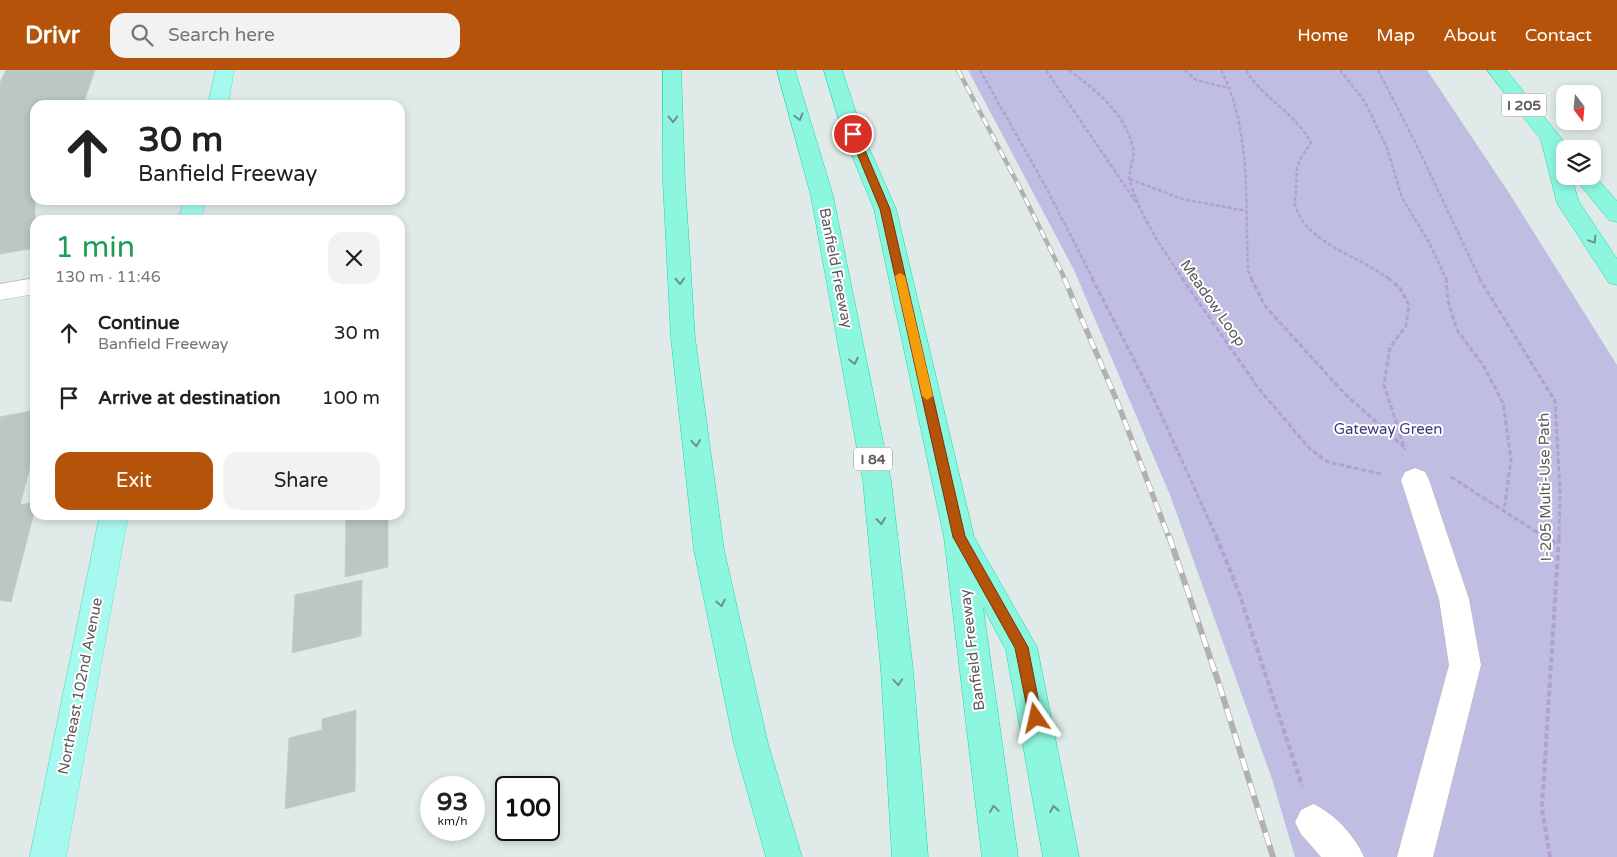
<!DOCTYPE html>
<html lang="en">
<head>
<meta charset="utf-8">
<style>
	:root { --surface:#fff; --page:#f2f2f2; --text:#222; --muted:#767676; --accent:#b45309 }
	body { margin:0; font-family:"Varela Round",sans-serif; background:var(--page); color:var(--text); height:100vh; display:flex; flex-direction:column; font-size:19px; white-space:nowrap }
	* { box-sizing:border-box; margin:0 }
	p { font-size:16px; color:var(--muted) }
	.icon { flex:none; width:28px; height:28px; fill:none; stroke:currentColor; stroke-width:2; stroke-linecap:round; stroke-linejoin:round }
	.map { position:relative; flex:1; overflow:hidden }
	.side { position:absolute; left:30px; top:145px; width:375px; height:305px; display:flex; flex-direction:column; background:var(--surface); border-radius:15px; box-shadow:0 2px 8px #0003 }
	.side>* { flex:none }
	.hud { position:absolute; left:30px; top:30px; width:375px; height:105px; border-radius:15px; box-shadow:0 2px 8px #0003; background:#fff; color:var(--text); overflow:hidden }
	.needle { width:32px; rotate:164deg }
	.buttons { position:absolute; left:1556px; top:15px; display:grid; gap:10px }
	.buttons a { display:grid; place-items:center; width:45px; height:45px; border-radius:10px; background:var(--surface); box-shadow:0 2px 8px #0003; font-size:25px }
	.speed { position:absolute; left:420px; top:706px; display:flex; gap:10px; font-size:25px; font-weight:700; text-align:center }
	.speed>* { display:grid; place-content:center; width:65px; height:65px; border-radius:50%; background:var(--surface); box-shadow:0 2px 8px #0003; line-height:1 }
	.speed small { font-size:12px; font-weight:400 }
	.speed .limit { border:2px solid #111; border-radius:8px; background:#fff; color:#111 }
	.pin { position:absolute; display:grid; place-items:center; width:42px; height:42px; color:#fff; margin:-21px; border:2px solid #fff; border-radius:50%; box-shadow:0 1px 5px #0007 }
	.me { position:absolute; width:55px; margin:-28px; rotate:349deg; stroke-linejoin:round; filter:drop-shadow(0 0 4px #0008) }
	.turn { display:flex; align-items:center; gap:18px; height:105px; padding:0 25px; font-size:22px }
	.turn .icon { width:65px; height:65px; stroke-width:2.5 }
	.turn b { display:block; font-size:35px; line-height:42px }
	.round { display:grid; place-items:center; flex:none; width:52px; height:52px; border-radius:15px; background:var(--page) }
	.overview { display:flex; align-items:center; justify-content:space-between; height:85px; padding:0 25px }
	h1 { font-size:30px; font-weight:600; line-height:38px; color:#1e9e55 }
	.button { display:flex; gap:10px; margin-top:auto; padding:10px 25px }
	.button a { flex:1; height:58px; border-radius:15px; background:var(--accent); color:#fff; font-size:20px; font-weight:600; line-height:58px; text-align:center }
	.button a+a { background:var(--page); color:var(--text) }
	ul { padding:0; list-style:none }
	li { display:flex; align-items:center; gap:15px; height:65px; padding:0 25px }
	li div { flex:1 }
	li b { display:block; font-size:19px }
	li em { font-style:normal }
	header { display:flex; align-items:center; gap:30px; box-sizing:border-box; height:70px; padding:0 25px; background:var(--accent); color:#fff }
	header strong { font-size:24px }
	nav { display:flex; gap:28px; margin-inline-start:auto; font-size:18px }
	.search { width:350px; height:45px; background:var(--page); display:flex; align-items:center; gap:12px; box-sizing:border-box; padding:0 18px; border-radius:15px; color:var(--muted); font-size:19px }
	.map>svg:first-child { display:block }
</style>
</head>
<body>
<header>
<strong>Drivr</strong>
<div class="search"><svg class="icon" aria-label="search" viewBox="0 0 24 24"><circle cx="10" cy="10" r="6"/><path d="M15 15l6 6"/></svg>Search here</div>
<nav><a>Home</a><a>Map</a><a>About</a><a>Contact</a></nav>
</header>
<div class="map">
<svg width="1617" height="787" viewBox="0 0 1617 787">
	<rect width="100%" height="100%" fill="#e0ebe9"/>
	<path fill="#bfbde2" d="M 968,0 L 1427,0 L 1511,126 L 1617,295 L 1617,787 L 1295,787 L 1272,709 L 1170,425 L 1074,200 Z"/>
	<path fill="#bcc6c4" stroke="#bfcfcb" d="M 6,0 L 95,0 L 83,35 L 35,35 L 35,178 L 0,184 L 0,13 Z
		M 35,340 L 35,378 L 20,435 L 35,432 L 35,439 L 11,532 L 0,530 L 0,347 Z
		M 346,445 L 388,445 L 388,497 L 345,507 Z
		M 362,510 L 361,566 L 292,583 L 295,525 Z
		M 356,640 L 355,721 L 285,739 L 289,668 L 322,660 L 322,649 Z"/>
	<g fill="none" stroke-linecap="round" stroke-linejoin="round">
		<defs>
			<path id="minor" d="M 35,208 L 35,224 L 0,230 L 0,214 Z
				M 1415,398 L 1425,402 L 1429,410 L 1469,529 L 1481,595 L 1433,787 L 1397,787 L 1449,595 L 1439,529 L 1401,410 L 1405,402 Z
				M 1313,734 C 1334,743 1355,766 1364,787 L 1321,787 L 1301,764 L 1295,752 L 1301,740 Z"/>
			<path id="major" d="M 216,0 L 234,0 L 228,35 L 208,35 Z
				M 184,130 L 206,130 L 201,150 L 179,150 Z
				M 100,445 L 128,445 L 66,787 L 30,787 Z"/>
			<path id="highway" d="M 663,0 L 681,0 L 685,112 L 695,268 L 724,480 L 768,674 L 802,787 L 766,787 L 734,674 L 694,480 L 671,268 L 663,112 Z
				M 777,0 L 795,0 L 833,126 L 891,411 L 913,600 L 928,787 L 892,787 L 881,600 L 863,411 L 811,126 Z
				M 824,0 L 842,0 L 863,64 L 896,139 L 974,467 L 1037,577 L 1079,787 L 1043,787 L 1006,580 L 983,537 L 1018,787 L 982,787 L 944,467 L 874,139 L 843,64 Z
				M 1487,0 L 1506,0 L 1570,79 L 1565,79 L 1565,106 L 1571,106 L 1579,132 L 1617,189 L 1617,215 L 1609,213 L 1557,133 L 1541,70 Z
				M 1592,103 L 1617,131 L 1617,152 L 1609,150 L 1573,106 L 1592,106 Z"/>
		</defs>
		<use href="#minor" stroke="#bab3b6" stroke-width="1"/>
		<use href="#major" stroke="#5ce8c6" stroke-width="1"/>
		<use href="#highway" stroke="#0edda4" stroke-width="1"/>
		<path stroke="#b0a1d2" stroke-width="2.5" stroke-dasharray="4 2" stroke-linecap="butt" d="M 980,0 L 1043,112 L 1093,209
			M 1046,0 L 1136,132
			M 1069,0 C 1096,21 1125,42 1133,78 C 1136,89 1127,101 1130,112 C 1141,147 1162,179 1183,209
			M 1185,0 L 1196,10 L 1229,18
			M 1221,0 C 1252,61 1245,134 1248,201 L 1252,209
			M 1246,0 C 1263,29 1296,43 1311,73 C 1296,94 1297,93 1296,119 C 1296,123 1294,130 1295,134 C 1304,173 1362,187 1389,209
			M 1340,0 L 1365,32 L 1387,78 L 1402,128 L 1430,174 L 1446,209
			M 1378,0 L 1416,74 L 1480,209
			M 1130,109 L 1182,129 L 1247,141"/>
		<path stroke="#b0a1d2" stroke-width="3" stroke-dasharray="5 2.5" stroke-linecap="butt" d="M 1092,208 L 1153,327 L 1217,468
			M 1182,208 L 1259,319 L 1310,379 L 1328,392 L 1381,404
			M 1251,208 L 1265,236 L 1344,323 L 1404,377
			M 1388,208 L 1400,218 L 1409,235 L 1406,256 L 1390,277 L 1384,315 L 1405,380
			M 1446,208 L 1448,231 L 1457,260 L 1483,295 L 1503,333 L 1511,389 L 1504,441
			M 1479,208 L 1555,331 L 1560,421 L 1559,468
			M 1451,407 L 1546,468"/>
		<path stroke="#b0a1d2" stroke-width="4" stroke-dasharray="5.5 3" stroke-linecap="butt" d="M 1216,466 L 1238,520 L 1302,716
			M 1544,466 L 1558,475
			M 1550,787 L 1542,738 L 1559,466"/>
		<use href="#minor" fill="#fff" fill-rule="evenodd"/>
		<use href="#major" fill="#a6f9ef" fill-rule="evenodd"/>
		<use href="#highway" fill="#8cf6df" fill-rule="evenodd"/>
		<defs>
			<path id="rail-far2" d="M 958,0 L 1022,122 L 1065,209"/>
			<path id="rail-far1" d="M 1064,208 L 1117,331 L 1169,468"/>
			<path id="rail" d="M 1169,466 L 1219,614 L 1273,787"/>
		</defs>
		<use href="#rail-far2" stroke="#b2b1b2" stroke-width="4.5"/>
		<use href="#rail-far1" stroke="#b2b1b2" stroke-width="5.5"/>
		<use href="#rail" stroke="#b2b1b2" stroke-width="6"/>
		<use href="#rail-far2" stroke="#fff" stroke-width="3" stroke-dasharray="9" stroke-linecap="butt"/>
		<use href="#rail-far1" stroke="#fff" stroke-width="4" stroke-dasharray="11" stroke-linecap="butt"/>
		<use href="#rail" stroke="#fff" stroke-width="4.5" stroke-dasharray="13" stroke-linecap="butt"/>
	</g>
	<defs><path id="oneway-chevron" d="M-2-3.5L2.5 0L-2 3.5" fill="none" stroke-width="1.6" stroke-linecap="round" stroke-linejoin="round" transform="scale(1.25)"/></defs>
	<g stroke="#6f908a">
		<use href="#oneway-chevron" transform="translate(799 47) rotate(74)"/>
		<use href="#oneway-chevron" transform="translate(673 49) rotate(89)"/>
		<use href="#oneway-chevron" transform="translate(1593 170) rotate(57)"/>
		<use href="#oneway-chevron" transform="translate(680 211) rotate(87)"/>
		<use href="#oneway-chevron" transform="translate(854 291) rotate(79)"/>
		<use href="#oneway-chevron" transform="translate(696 373) rotate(83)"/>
		<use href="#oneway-chevron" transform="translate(881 451) rotate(84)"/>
		<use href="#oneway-chevron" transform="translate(721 533) rotate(78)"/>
		<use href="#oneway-chevron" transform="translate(898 612) rotate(86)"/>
		<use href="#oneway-chevron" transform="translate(994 739) rotate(-98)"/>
		<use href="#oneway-chevron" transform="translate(1054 739) rotate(-100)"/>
	</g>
	<path fill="#b45309" stroke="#753606" d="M 853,62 L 858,64 L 890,139 L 965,466 L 1028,577 L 1042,648 L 1040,653 L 1036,655 L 1031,653 L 1029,648 L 1015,578 L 953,467 L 880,139 L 849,64 Z"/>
	<path fill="#f59e0b" d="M 900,203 L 905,206 L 933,326 L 927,330 L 922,326 L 895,206 Z"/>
	<g text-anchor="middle" stroke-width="4" stroke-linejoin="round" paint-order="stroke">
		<g fill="#fff" stroke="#908b8d" stroke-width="1">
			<rect x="1501.5" y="23.5" width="45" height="23" rx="4"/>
			<rect x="854" y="377.5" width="38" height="23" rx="4"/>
		</g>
		<g font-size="14" font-weight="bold" fill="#60595c">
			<text x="1524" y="40">I 205</text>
			<text x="873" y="394">I 84</text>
		</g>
		<g font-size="15" fill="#60595c" stroke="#fff">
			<text transform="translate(836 198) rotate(79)" y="5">Banfield Freeway</text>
			<text transform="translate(1213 233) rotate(55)" y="5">Meadow Loop</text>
			<text transform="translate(1545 417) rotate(-91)" y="5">I-205 Multi-Use Path</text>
			<text transform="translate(972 580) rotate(-97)" y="5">Banfield Freeway</text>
			<text transform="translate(80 616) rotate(-79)" y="5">Northeast 102nd Avenue</text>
		</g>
		<g font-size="15" fill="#3f397f" stroke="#fff">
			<text x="1388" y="364">Gateway Green</text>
		</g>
	</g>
</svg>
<div class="buttons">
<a><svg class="needle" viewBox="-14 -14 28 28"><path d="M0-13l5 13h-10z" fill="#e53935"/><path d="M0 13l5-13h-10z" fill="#767676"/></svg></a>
<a><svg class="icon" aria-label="layers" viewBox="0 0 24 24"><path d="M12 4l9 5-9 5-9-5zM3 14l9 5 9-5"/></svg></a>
</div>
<div class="speed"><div>93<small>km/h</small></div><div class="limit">100</div></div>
<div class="pin" style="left:853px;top:64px;background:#d93025"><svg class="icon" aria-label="arrive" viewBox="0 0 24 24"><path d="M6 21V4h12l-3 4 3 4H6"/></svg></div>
<svg class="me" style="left:1036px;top:648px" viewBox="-20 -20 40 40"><path d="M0-17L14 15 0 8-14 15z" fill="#b45309" stroke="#fff" stroke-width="4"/></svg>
<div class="hud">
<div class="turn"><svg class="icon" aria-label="ahead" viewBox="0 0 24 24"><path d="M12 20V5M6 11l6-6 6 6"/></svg><div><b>30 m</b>Banfield Freeway</div></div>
</div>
<section class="side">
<div class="overview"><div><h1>1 min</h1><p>130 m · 11:46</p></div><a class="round"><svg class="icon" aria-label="close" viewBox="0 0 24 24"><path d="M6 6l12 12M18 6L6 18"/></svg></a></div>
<ul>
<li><svg class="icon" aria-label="ahead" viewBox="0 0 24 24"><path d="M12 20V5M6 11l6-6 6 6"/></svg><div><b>Continue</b><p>Banfield Freeway</p></div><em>30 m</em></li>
<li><svg class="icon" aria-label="arrive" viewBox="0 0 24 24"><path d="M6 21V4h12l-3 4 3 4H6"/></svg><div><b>Arrive at destination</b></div><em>100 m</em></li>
</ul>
<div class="button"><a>Exit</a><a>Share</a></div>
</section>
</div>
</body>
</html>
